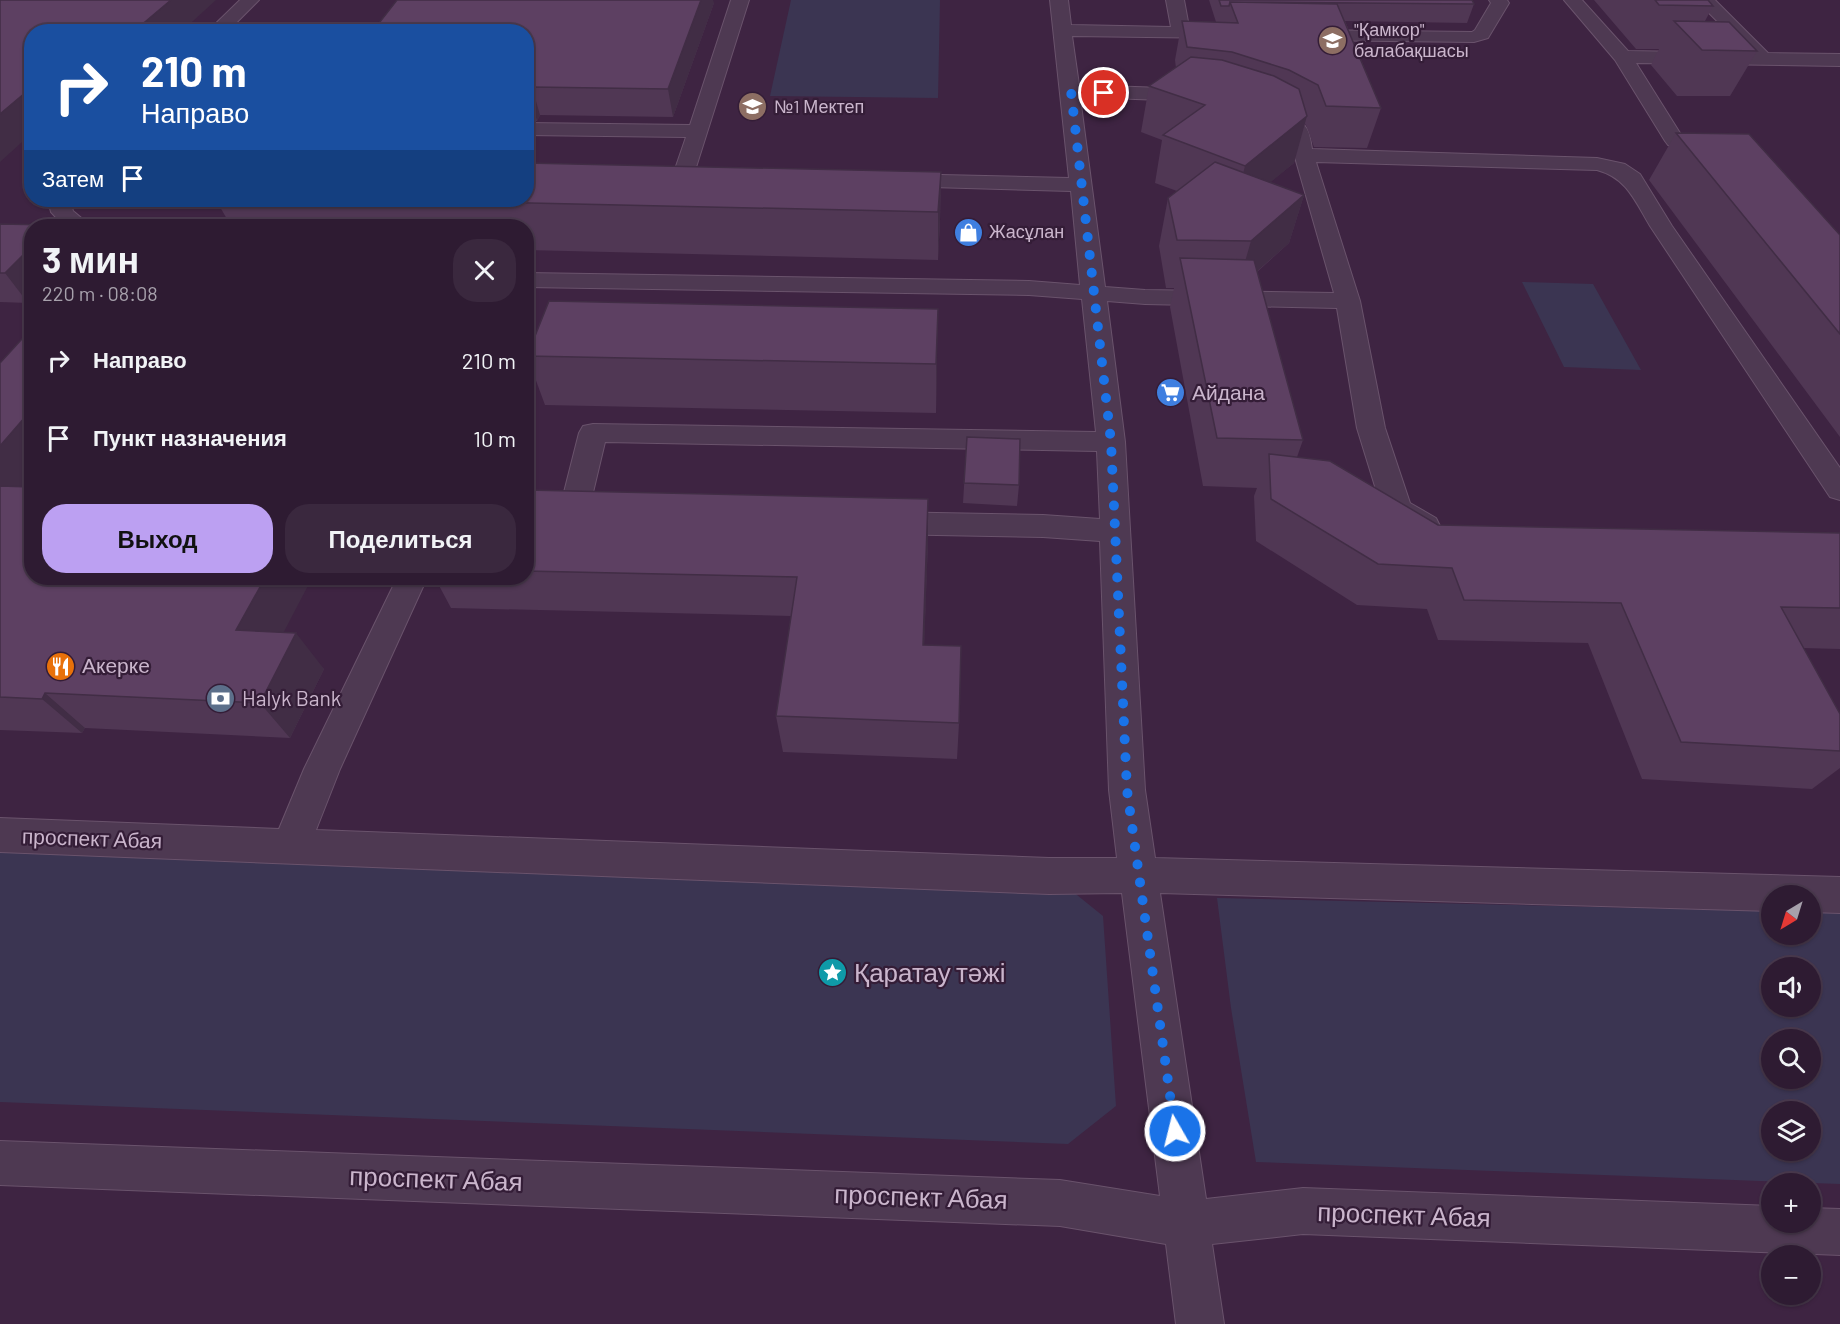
<!DOCTYPE html>
<html lang="ru">
<head>
<meta charset="utf-8">
<style>
	:root { --surface:#2e1b32; --page:#3a283e; --text:#f1f3f6; --muted:#a7a1ac; --line:#49394d; --accent:#bca0f2 }
	body { margin:0; font-family:Barlow,sans-serif; background:var(--page); color:var(--text); height:100vh; display:flex; flex-direction:column; font-size:22px; white-space:nowrap }
	* { box-sizing:border-box; margin:0 }
	p { font-size:20px; color:var(--muted) }
	.icon { flex:none; width:33px; height:33px; fill:none; stroke:currentColor; stroke-width:2; stroke-linecap:round; stroke-linejoin:round }
	.map { position:relative; flex:1; overflow:hidden }
	.drawer { position:absolute; left:24px; top:219px; width:510px; height:366px; display:flex; flex-direction:column; background:var(--surface); border-radius:24px; box-shadow:0 2px 4px #0004,0 0 0 2px var(--line) }
	.drawer>* { flex:none }
	.banner { position:absolute; left:24px; top:24px; width:510px; height:183px; border-radius:24px; box-shadow:0 2px 4px #0004,0 0 0 2px var(--line); background:#1a4fa0; color:#fff; overflow:hidden }
	.needle { width:39px; rotate:218deg }
	.controls { position:absolute; left:1761px; top:885px; display:grid; gap:12px }
	.controls a { display:grid; place-items:center; width:60px; height:60px; border-radius:50%; background:var(--surface); box-shadow:0 2px 4px #0004,0 0 0 2px var(--line); font-size:30px }
	.pin { position:absolute; display:grid; place-items:center; width:51px; height:51px; color:#fff; margin:-26px; border:3px solid #fff; border-radius:50%; box-shadow:0 2px 6px #0007 }
	.me { position:absolute; width:66px; margin:-33px; rotate:352deg; stroke-linejoin:round; filter:drop-shadow(0 0 4px #0008) }
	.turn { display:flex; align-items:center; gap:21px; height:126px; padding:0 18px; font-size:27px }
	.turn .icon { width:78px; height:78px; stroke-width:2.5 }
	.turn b { display:block; font-size:42px; line-height:51px }
	.then { display:flex; align-items:center; height:57px; padding:0 18px; background:#0003; gap:12px; font-size:22px }
	.round { display:grid; place-items:center; flex:none; width:63px; height:63px; border-radius:24px; background:var(--page) }
	.headline { display:flex; align-items:center; justify-content:space-between; height:102px; padding:0 18px }
	h1 { font-size:36px; font-weight:700; line-height:45px }
	.primary-button { display:flex; gap:12px; margin-top:auto; padding:12px 18px }
	.primary-button a { flex:1; height:69px; border-radius:24px; background:var(--accent); color:#111; font-size:24px; font-weight:700; line-height:69px; text-align:center }
	.primary-button a+a { background:var(--page); color:var(--text) }
	ul { padding:0; list-style:none }
	li { display:flex; align-items:center; gap:18px; height:78px; padding:0 18px }
	li div { flex:1 }
	li b { display:block; font-size:22px }
	li em { font-style:normal }
	.map>svg:first-child { display:block }
</style>
</head>
<body>
<div class="map">
<svg width="1840" height="1324" viewBox="0 0 1840 1324">
	<rect width="100%" height="100%" fill="#3e2442"/>
	<path fill="#3b3552" fill-rule="evenodd" d="M 791,0 L 940,0 L 938,98 L 770,96 Z
		M 1522,282 L 1593,284 L 1641,370 L 1564,367 Z
		M 0,842 L 1051,874 L 1103,916 L 1116,1106 L 1068,1144 L 0,1102 Z
		M 1217,898 L 1771,911 L 1772,934 L 1810,934 L 1811,912 L 1840,913 L 1840,1184 L 1256,1162 L 1231,1008 ZM 1772,968 L 1810,968 L 1810,1006 L 1772,1006 ZM 1772,1040 L 1810,1040 L 1810,1078 L 1772,1078 ZM 1772,1112 L 1810,1112 L 1810,1150 L 1772,1150 Z"/>
	<g fill="none" stroke-linecap="round" stroke-linejoin="round">
		<defs>
			<path id="minor" d="M 240,0 L 259,0 L 227,32 L 207,32 Z
				M 731,0 L 749,0 L 692,180 L 684,181 L 676,180 L 673,175 L 686,137 L 526,135 L 526,123 L 690,125 Z
				M 1050,0 L 1068,0 L 1071,25 L 1171,27 L 1166,0 L 1184,0 L 1189,27 L 1229,29 L 1232,33 L 1229,37 L 1223,38 L 1072,36 L 1079,85 L 1191,89 L 1198,91 L 1201,95 L 1198,99 L 1191,101 L 1080,97 L 1105,287 L 1145,290 L 1334,293 L 1288,133 C 1281,127 1265,120 1260,113 L 1263,109 C 1277,105 1299,116 1307,129 C 1310,135 1311,143 1312,149 L 1597,158 L 1625,164 L 1640,174 L 1672,226 L 1840,468 L 1840,500 L 1830,497 L 1650,226 C 1635,201 1627,178 1597,170 L 1316,162 L 1360,301 L 1385,428 L 1410,503 L 1436,518 L 1440,526 L 1436,534 C 1416,539 1392,526 1382,509 L 1357,428 L 1337,308 L 1145,304 L 1107,301 L 1125,442 L 1145,790 L 1155,858 L 1840,877 L 1840,913 L 1810,912 L 1810,896 L 1772,896 L 1772,911 L 1160,893 L 1206,1199 L 1303,1188 L 1772,1206 L 1772,1222 L 1810,1222 L 1810,1208 L 1840,1209 L 1840,1255 L 1303,1234 L 1212,1244 L 1224,1324 L 1176,1324 L 1166,1244 L 1060,1226 L 0,1185 L 0,1141 L 1060,1180 L 1160,1196 L 1122,893 L 1049,894 L 0,852 L 0,818 L 279,829 L 304,769 L 397,578 L 427,578 L 340,769 L 316,830 L 1049,858 L 1117,858 L 1109,790 L 1100,541 L 1043,537 L 883,534 L 872,531 L 868,523 L 872,515 L 883,512 L 1043,515 L 1100,519 L 1097,451 L 605,442 L 590,505 L 602,509 L 607,516 L 602,523 C 589,528 576,528 563,523 L 558,516 L 579,433 L 583,426 L 593,424 L 1096,432 L 1082,299 L 1029,295 L 526,287 L 526,273 L 1029,281 L 1080,285 L 1071,191 L 897,186 L 889,185 L 886,180 L 889,175 L 897,174 L 1069,178 Z
				M 1489,0 L 1507,0 L 1509,3 L 1488,38 L 1474,42 L 1305,40 L 1299,39 L 1296,35 L 1299,31 L 1305,30 L 1472,32 L 1475,30 L 1491,3 Z
				M 1564,0 L 1582,0 L 1628,51 L 1749,53 L 1696,0 L 1715,0 L 1768,53 L 1840,54 L 1840,66 L 1636,63 L 1685,141 L 1682,145 L 1675,147 L 1668,145 L 1665,141 L 1615,60 Z
				M 48,200 L 70,200 L 73,211 L 91,226 L 64,226 L 51,212 Z"/>
		</defs>
		<use href="#minor" stroke="#6a536c" stroke-width="2"/>
		<use href="#minor" fill="#4e3952" fill-rule="evenodd"/>
	</g>
	<path fill="#503754" d="M 1209,0 L 1472,0 L 1474,4 L 1467,23 L 1345,21 L 1381,108 L 1367,148 L 1314,147 L 1306,125 L 1305,124 L 1294,163 L 1270,182 L 1304,195 L 1289,243 L 1257,272 L 1303,440 L 1297,457 L 1438,525 L 1840,533 L 1840,649 L 1803,648 L 1840,714 L 1840,768 L 1812,789 L 1642,779 L 1588,643 L 1438,640 L 1427,609 L 1357,605 L 1256,541 L 1254,496 L 1257,488 L 1203,486 L 1170,307 L 1174,288 L 1166,288 L 1159,246 L 1168,198 L 1177,191 L 1155,183 L 1162,140 L 1141,132 L 1149,86 L 1176,68 L 1175,60 L 1182,21 L 1216,22 Z
		M 1594,0 L 1708,0 L 1713,6 L 1705,21 L 1757,51 L 1730,96 L 1677,96 L 1651,65 L 1659,49 L 1636,49 Z
		M 714,3 L 673,117 L 540,115 L 537,121 L 526,121 L 526,32 Z
		M 1676,133 L 1840,235 L 1840,437 L 1649,180 Z
		M 941,172 L 940,220 L 938,260 L 526,250 L 526,226 L 231,226 L 216,200 L 526,200 Z
		M 0,224 L 32,226 L 32,299 L 28,303 L 0,302 Z
		M 527,356 L 937,358 L 936,413 L 545,405 Z
		M 0,363 L 32,578 L 283,633 L 324,669 L 290,738 L 85,728 L 82,733 L 0,730 Z
		M 967,437 L 1019,485 L 1017,506 L 963,503 Z
		M 526,490 L 928,499 L 928,540 L 924,645 L 959,723 L 957,759 L 783,752 L 776,716 L 791,616 L 451,608 L 435,578 L 526,578 Z"/>
	<path fill="#412d45" d="M 171,0 L 216,0 L 181,32 L 133,32 Z
		M 701,0 L 713,0 L 714,3 L 673,117 L 668,89 Z
		M 32,87 L 32,133 L 0,162 L 0,114 Z
		M 532,87 L 540,115 L 537,121 L 529,92 Z
		M 1307,116 L 1294,163 L 1233,213 L 1245,166 Z
		M 941,172 L 940,220 L 938,260 L 938,212 Z
		M 1304,195 L 1289,243 L 1237,289 L 1251,241 Z
		M 32,246 L 32,299 L 28,303 L 5,273 Z
		M 938,309 L 937,358 L 936,413 L 936,364 Z
		M 32,409 L 32,489 L 0,518 L 0,446 Z
		M 928,499 L 928,540 L 923,683 L 923,645 Z
		M 265,578 L 312,578 L 266,666 L 236,630 Z
		M 296,633 L 324,669 L 290,738 L 260,703 Z
		M 45,693 L 85,728 L 82,733 L 42,699 Z"/>
	<path fill="#5d4062" stroke="#412d45" stroke-width="1.5" d="M 0,0 L 171,0 L 133,32 L 32,32 L 32,87 L 0,114 Z
		M 397,0 L 701,0 L 668,89 L 532,87 L 529,92 L 526,92 L 526,32 L 372,32 Z
		M 1219,0 L 1472,0 L 1474,4 L 1230,2 L 1229,6 L 1221,6 Z
		M 1655,0 L 1708,0 L 1713,6 L 1659,5 Z
		M 1230,2 L 1337,4 L 1381,108 L 1326,106 L 1318,85 L 1289,70 L 1232,52 L 1187,47 L 1182,21 L 1238,23 Z
		M 1674,21 L 1729,22 L 1757,51 L 1702,50 Z
		M 1191,57 L 1222,60 L 1274,76 L 1299,89 L 1307,116 L 1245,166 L 1163,135 L 1205,105 L 1149,86 Z
		M 1676,133 L 1749,134 L 1840,235 L 1840,334 Z
		M 1215,162 L 1304,195 L 1251,241 L 1177,240 L 1168,198 Z
		M 526,163 L 941,172 L 938,212 L 396,200 L 526,200 Z
		M 0,224 L 52,225 L 50,226 L 32,226 L 32,246 L 5,273 L 0,273 Z
		M 1180,258 L 1254,260 L 1303,440 L 1217,438 Z
		M 549,301 L 938,309 L 936,364 L 527,356 Z
		M 32,328 L 32,409 L 0,446 L 0,363 Z
		M 967,437 L 1020,439 L 1019,485 L 964,483 Z
		M 1269,454 L 1330,461 L 1438,525 L 1840,533 L 1840,608 L 1781,607 L 1840,714 L 1840,751 L 1681,742 L 1621,603 L 1464,600 L 1452,568 L 1378,564 L 1271,499 Z
		M 0,486 L 32,487 L 32,578 L 265,578 L 236,630 L 296,633 L 260,703 L 45,693 L 42,699 L 0,697 Z
		M 526,490 L 928,499 L 923,645 L 961,646 L 959,723 L 776,716 L 797,577 L 526,571 Z"/>
	<g fill="none" stroke-linecap="round" stroke-linejoin="round">
		<path stroke="#1a73e8" stroke-width="10" stroke-dasharray="0 18" d="M 1104,93 L 1071,91 L 1111,442 L 1127,790 L 1175,1131"/>
	</g>
	<defs>
		<symbol id="school-disc" viewBox="-11 -11 22 22"><circle r="9.5" fill="#8d6e63" stroke="#341d37"/><path d="M0-5L7-2L0 1L-7-2ZM-4 1L0 2.5L4 1V4Q0 6-4 4Z" fill="#fff"/></symbol>
		<symbol id="shop-disc" viewBox="-11 -11 22 22"><circle r="9.5" fill="#3f7fe0" stroke="#341d37"/><path d="M-5-2.5h2.3a2.7 3.5 0 0 1 5.4 0H5L5.5 6h-11ZM-1.5-2.5h3a1.5 2.3 0 0 0-3 0Z" fill="#fff"/></symbol>
		<symbol id="supermarket-disc" viewBox="-11 -11 22 22"><circle r="9.5" fill="#3f7fe0" stroke="#341d37"/><path d="M-6-5.5h2.5l.6 2H6L4.5 2H-2.5L-4.4-4H-6ZM-1.5 3.2a1.3 1.3 0 1 0 .1 0ZM3 3.2a1.3 1.3 0 1 0 .1 0Z" fill="#fff"/></symbol>
		<symbol id="restaurant-disc" viewBox="-11 -11 22 22"><circle r="9.5" fill="#e8710a" stroke="#341d37"/><path d="M-5-6h1v4h1v-4h1v4h1v-4h1v5L-1.5 .5V6h-2V.5L-5-1ZM5-6V6H3V1.5H1.5Q1.5-4 5-6Z" fill="#fff"/></symbol>
		<symbol id="bank-disc" viewBox="-11 -11 22 22"><circle r="9.5" fill="#5c6f8a" stroke="#341d37"/><path d="M-6-4H6V4H-6ZM0-2.3a2.3 2.3 0 1 0 0 4.6a2.3 2.3 0 1 0 0-4.6Z" fill="#fff"/></symbol>
		<symbol id="sight-disc" viewBox="-11 -11 22 22"><circle r="9.5" fill="#0f9aa8" stroke="#341d37"/><path d="M0-6L1.8-2.2L6-1.7L2.9 1.2L3.7 5.4L0 3.3L-3.7 5.4L-2.9 1.2L-6-1.7L-1.8-2.2Z" fill="#fff"/></symbol>
	</defs>
	<g fill-rule="evenodd">
		<use href="#school-disc" x="1316" y="24" width="33" height="33"/>
		<use href="#school-disc" x="736" y="90" width="33" height="33"/>
		<use href="#shop-disc" x="952" y="216" width="33" height="33"/>
		<use href="#supermarket-disc" x="1154" y="376" width="33" height="33"/>
		<use href="#restaurant-disc" x="44" y="650" width="33" height="33"/>
		<use href="#bank-disc" x="204" y="682" width="33" height="33"/>
		<use href="#sight-disc" x="816" y="956" width="33" height="33"/>
	</g>
	<g text-anchor="middle" stroke-width="4.5" stroke-linejoin="round" paint-order="stroke">
		<g font-size="18" fill="#cab5cc" stroke="#341d37" text-anchor="start">
			<text x="1354" y="36">"Қамкор"<tspan x="1354" dy="21">балабақшасы</tspan></text>
			<text x="774" y="113">№1 Мектеп</text>
			<text x="989" y="238">Жасұлан</text>
		</g>
		<g font-size="21" fill="#cab5cc" stroke="#341d37" text-anchor="start">
			<text x="1192" y="400">Айдана</text>
			<text x="82" y="673">Акерке</text>
			<text x="242" y="706">Halyk Bank</text>
		</g>
		<g font-size="21" fill="#cab5cc" stroke="#341d37">
			<text transform="translate(92 839) rotate(2)" y="7">проспект Абая</text>
		</g>
		<g font-size="26" fill="#cab5cc" stroke="#341d37" text-anchor="start">
			<text x="854" y="982">Қаратау тәжі</text>
		</g>
		<g font-size="26" fill="#cab5cc" stroke="#341d37">
			<text transform="translate(436 1179) rotate(2)" y="9">проспект Абая</text>
			<text transform="translate(921 1197) rotate(2)" y="9">проспект Абая</text>
			<text transform="translate(1404 1215) rotate(2)" y="9">проспект Абая</text>
		</g>
	</g>
</svg>
<div class="controls">
<a><svg class="needle" viewBox="-14 -14 28 28"><path d="M0-13l5 13h-10z" fill="#e53935"/><path d="M0 13l5-13h-10z" fill="#a7a1ac"/></svg></a>
<a><svg class="icon" aria-label="sound" viewBox="0 0 24 24"><path d="M4 9h4l5-4v14l-5-4H4zM17 9q2 3 0 6"/></svg></a>
<a><svg class="icon" aria-label="search" viewBox="0 0 24 24"><circle cx="10" cy="10" r="6"/><path d="M15 15l6 6"/></svg></a>
<a><svg class="icon" aria-label="layers" viewBox="0 0 24 24"><path d="M12 4l9 5-9 5-9-5zM3 14l9 5 9-5"/></svg></a>
<a>+</a>
<a>−</a>
</div>
<div class="pin" style="left:1104px;top:93px;background:#d93025"><svg class="icon" aria-label="arrive" viewBox="0 0 24 24"><path d="M6 21V4h12l-3 4 3 4H6"/></svg></div>
<svg class="me" style="left:1175px;top:1131px" viewBox="-20 -20 40 40"><circle r="17" fill="#1a73e8" stroke="#fff" stroke-width="3"/><path d="M0-11L8 9 0 5-8 9z" fill="#fff"/></svg>
<div class="banner">
<div class="turn"><svg class="icon" aria-label="right" viewBox="0 0 24 24"><path d="M7 20v-9h11M14 6l5 5-5 5"/></svg><div><b>210 m</b>Направо</div></div>
<div class="then">Затем<svg class="icon" aria-label="arrive" viewBox="0 0 24 24"><path d="M6 21V4h12l-3 4 3 4H6"/></svg></div>
</div>
<section class="drawer">
<div class="headline"><div><h1>3 мин</h1><p>220 m · 08:08</p></div><a class="round"><svg class="icon" aria-label="close" viewBox="0 0 24 24"><path d="M6 6l12 12M18 6L6 18"/></svg></a></div>
<ul>
<li><svg class="icon" aria-label="right" viewBox="0 0 24 24"><path d="M7 20v-9h11M14 6l5 5-5 5"/></svg><div><b>Направо</b></div><em>210 m</em></li>
<li><svg class="icon" aria-label="arrive" viewBox="0 0 24 24"><path d="M6 21V4h12l-3 4 3 4H6"/></svg><div><b>Пункт назначения</b></div><em>10 m</em></li>
</ul>
<div class="primary-button"><a>Выход</a><a>Поделиться</a></div>
</section>
</div>
</body>
</html>
